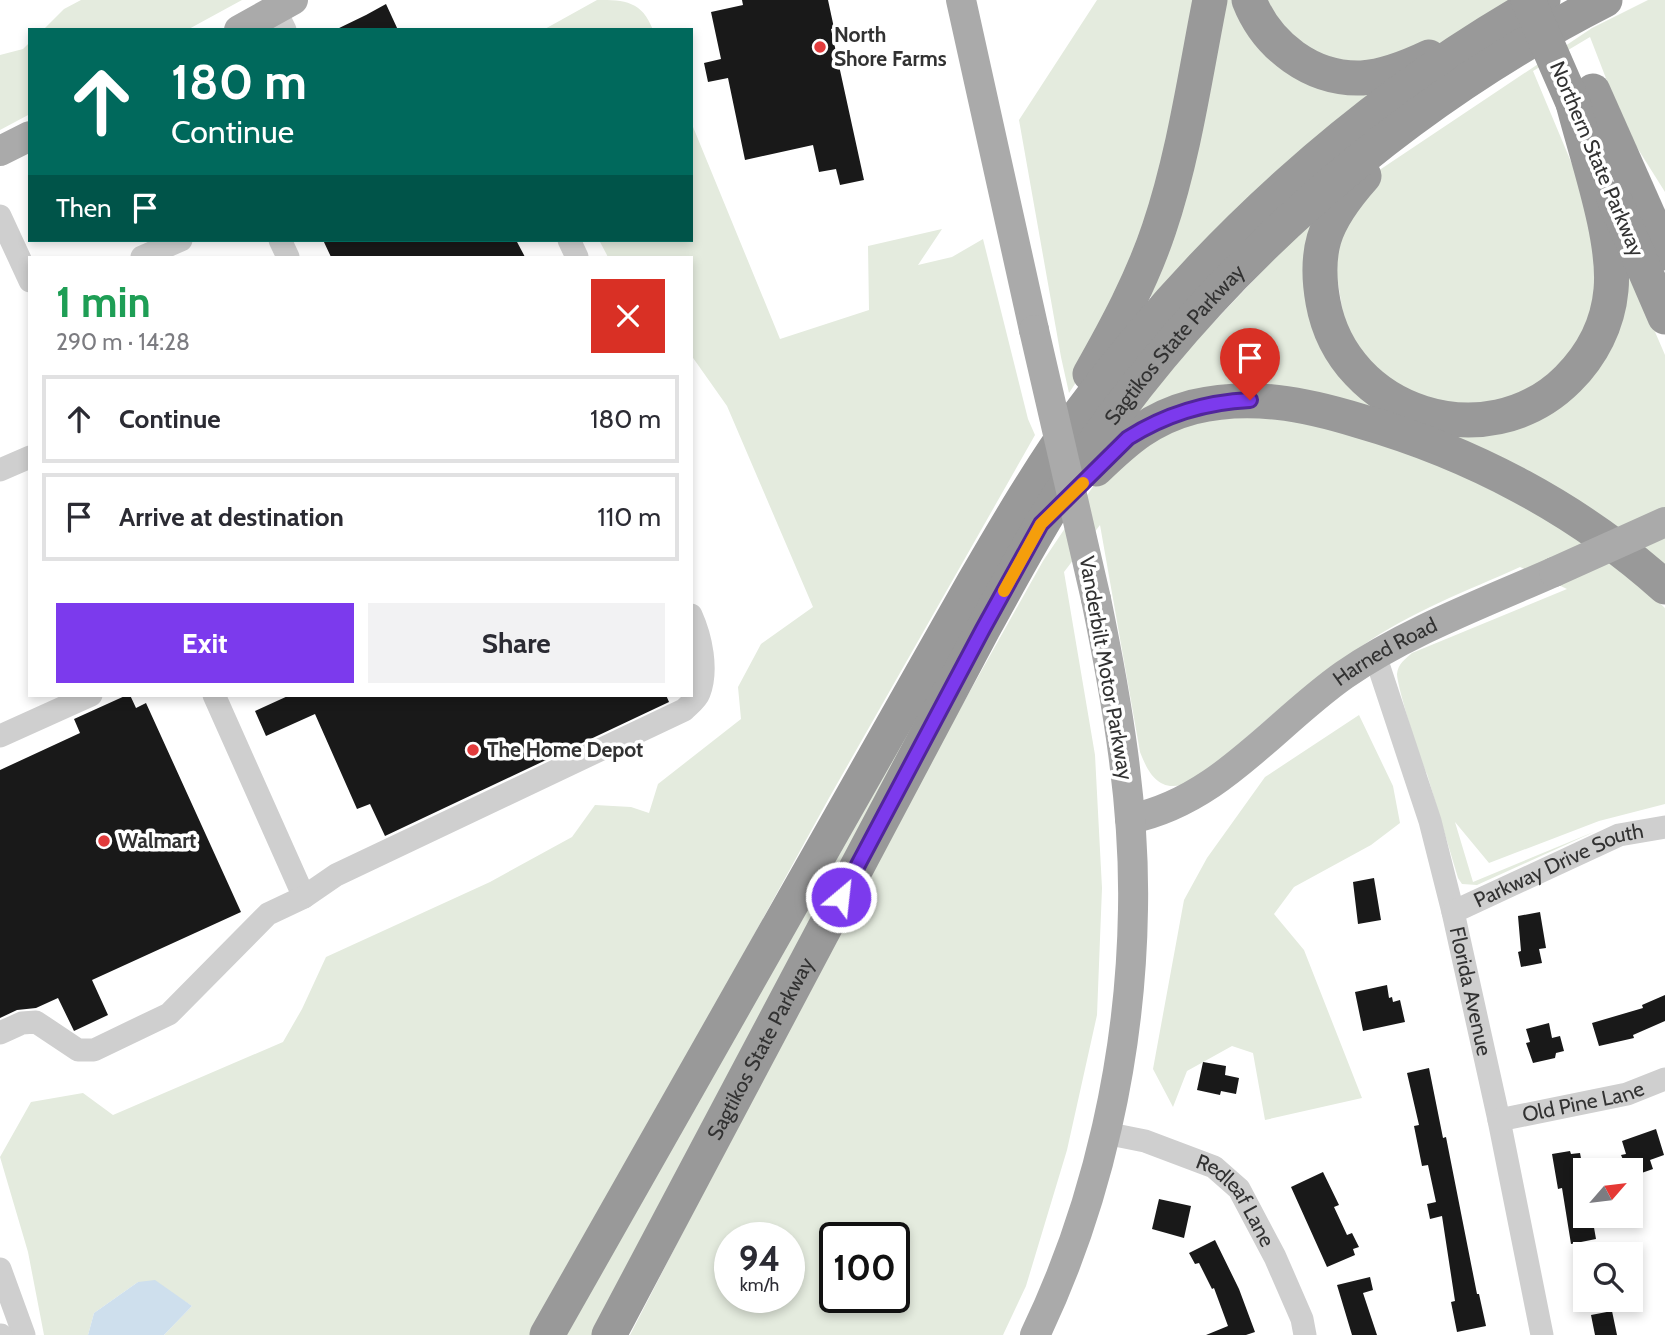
<!DOCTYPE html>
<html lang="en">
<head>
<meta charset="utf-8">
<style>
	:root { --surface:#fff; --page:#f2f2f3; --text:#2b2b33; --muted:#7c7c81; --line:#e1e1e2; --accent:#7c3aed }
	body { margin:0; font-family:Cabin,sans-serif; background:var(--page); color:var(--text); height:100vh; display:flex; flex-direction:column; font-size:26px; white-space:nowrap }
	* { box-sizing:border-box; margin:0 }
	p { font-size:23px; color:var(--muted) }
	.icon { flex:none; width:38px; height:38px; fill:none; stroke:currentColor; stroke-width:2; stroke-linecap:round; stroke-linejoin:round }
	.map { position:relative; flex:1; overflow:hidden }
	.panel { position:absolute; left:28px; top:256px; width:665px; height:441px; display:flex; flex-direction:column; background:var(--surface); border-radius:0px; box-shadow:0 4px 10px #0003 }
	.panel>* { flex:none }
	.banner { position:absolute; left:28px; top:28px; width:665px; height:214px; border-radius:0px; box-shadow:0 4px 10px #0003; background:#00695c; color:#fff; overflow:hidden }
	.needle { width:46px; rotate:62deg }
	.fabs { position:absolute; left:1573px; top:1158px; display:grid; gap:14px }
	.fabs a { display:grid; place-items:center; width:70px; height:70px; border-radius:0px; background:var(--surface); box-shadow:0 4px 10px #0003; font-size:35px }
	.speed { position:absolute; left:714px; top:1222px; display:flex; gap:14px; font-size:35px; font-weight:700; text-align:center }
	.speed>* { display:grid; place-content:center; width:91px; height:91px; border-radius:50%; background:var(--surface); box-shadow:0 4px 10px #0003; line-height:1 }
	.speed small { font-size:18px; font-weight:400 }
	.speed .limit { border:4px solid #111; border-radius:10px; background:#fff; color:#111 }
	.pin { position:absolute; display:grid; place-items:center; width:60px; height:60px; color:#fff; margin:-72px -30px; border-radius:50% 50% 50% 0; rotate:-45deg; box-shadow:0 0 7px #0007 }
	.pin .icon { rotate:45deg }
	.me { position:absolute; width:77px; margin:-38px; rotate:28deg; stroke-linejoin:round; filter:drop-shadow(0 0 5px #0008) }
	.turn { display:flex; align-items:center; gap:24px; height:147px; padding:0 28px; font-size:32px }
	.turn .icon { width:91px; height:91px; stroke-width:2.5 }
	.turn b { display:block; font-size:49px; line-height:60px }
	.then { display:flex; align-items:center; height:66px; padding:0 28px; background:#0003; gap:14px; font-size:26px }
	.round { display:grid; place-items:center; flex:none; width:74px; height:74px; border-radius:0px; background:var(--page) }
	.head { display:flex; align-items:center; justify-content:space-between; height:119px; padding:0 28px }
	h1 { font-size:42px; font-weight:700; line-height:52px; color:#1e9e55 }
	.primary-button { display:flex; gap:14px; margin-top:auto; padding:14px 28px }
	.primary-button a { flex:1; height:80px; border-radius:0px; background:var(--accent); color:#fff; font-size:28px; font-weight:700; line-height:80px; text-align:center }
	.primary-button a+a { background:var(--page); color:var(--text) }
	ul { padding:0; list-style:none }
	li { display:flex; align-items:center; gap:21px; height:88px; margin:0 14px 10px; padding:0 14px; border:4px solid var(--line); border-radius:0px }
	li div { flex:1 }
	li b { display:block; font-size:26px }
	li em { font-style:normal }
	.map>svg:first-child { display:block }
</style>
</head>
<body>
<div class="map">
<svg width="1665" height="1335" viewBox="0 0 1665 1335">
	<rect width="100%" height="100%" fill="#fff"/>
	<path fill="#e4ebde" fill-rule="evenodd" d="M 81,0 L 242,0 L 187,30 L 43,30 L 64,9 Z
		M 597,0 C 625,0 642,1 653,30 L 543,30 Z
		M 1097,0 L 1202,0 L 1153,228 L 1094,355 L 1069,393 L 1061,357 L 1019,120 Z
		M 1221,0 L 1239,0 L 1247,26 L 1384,84 L 1156,300 L 1147,294 Z
		M 1265,0 L 1510,0 L 1432,49 L 1375,67 L 1311,56 L 1278,28 Z
		M 1648,0 L 1665,0 L 1665,192 L 1626,130 L 1590,37 L 1533,71 L 1574,169 L 1596,243 L 1600,277 L 1581,345 L 1519,399 L 1423,407 L 1348,345 L 1334,258 L 1342,221 L 1378,171 L 1592,28 Z
		M 30,42 L 30,114 L 0,130 L 0,55 L 23,49 Z
		M 691,122 L 780,339 L 869,310 L 868,246 L 942,229 L 918,265 L 952,257 L 983,239 L 1028,419 L 1035,435 L 829,798 L 630,1161 L 531,1335 L 164,1335 L 192,1306 L 175,1295 L 138,1282 L 94,1313 L 88,1335 L 44,1335 L 28,1252 L 0,1157 L 31,1102 L 83,1093 L 113,1115 L 283,1042 L 302,1009 L 326,957 L 490,882 L 572,837 L 595,805 L 631,807 L 649,813 L 658,784 L 741,719 L 738,687 L 761,644 L 813,607 L 727,406 L 691,355 L 691,257 L 608,257 L 599,240 L 691,240 Z
		M 1313,218 L 1330,363 L 1514,427 L 1628,276 L 1634,283 L 1665,355 L 1665,576 L 1303,397 L 1138,411 L 1190,347 Z
		M 1232,414 L 1290,416 L 1444,464 L 1554,522 L 1634,579 L 1665,608 L 1665,804 L 1599,821 L 1489,863 L 1455,822 L 1473,882 L 1596,831 L 1477,885 L 1462,884 L 1458,878 L 1427,774 C 1421,764 1397,686 1397,674 C 1398,664 1405,659 1412,653 L 1567,589 L 1520,567 C 1467,591 1410,612 1362,646 C 1326,671 1290,699 1257,728 C 1232,748 1213,776 1181,785 C 1157,791 1147,770 1140,752 L 1100,525 L 1064,572 L 1095,755 L 1102,888 L 1097,1015 L 1067,1150 L 1026,1286 L 1003,1335 L 630,1335 L 863,882 L 1043,561 L 1098,479 L 1135,447 L 1177,429 ZM 730,1237 L 789,1237 L 789,1297 L 730,1297 ZM 835,1237 L 894,1237 L 894,1297 L 835,1297 Z
		M 1359,715 L 1393,786 L 1400,823 L 1371,845 L 1294,887 L 1274,914 L 1304,950 L 1362,1098 L 1265,1120 L 1253,1053 L 1232,1046 L 1187,1071 L 1173,1107 L 1153,1069 L 1184,900 L 1207,858 L 1265,777 Z
		M 907,723 L 920,727 L 596,1335 L 560,1335 Z"/>
	<path fill="#cedfed" d="M 155,1280 L 192,1306 L 164,1335 L 88,1335 L 94,1313 L 138,1282 Z"/>
	<path fill="#191919" d="M 742,0 L 828,0 L 834,28 L 831,29 L 864,180 L 840,185 L 836,169 L 819,172 L 813,145 L 745,160 L 728,78 L 708,82 L 704,63 L 721,59 L 711,12 L 743,5 Z
		M 386,4 L 398,30 L 335,30 L 366,15 Z
		M 323,240 L 516,240 L 525,257 L 331,257 Z
		M 127,695 L 130,695 L 136,708 L 146,703 L 241,912 L 92,980 L 108,1015 L 74,1031 L 58,998 L 36,1008 L 17,1010 L 0,1018 L 0,770 L 80,733 L 74,719 Z
		M 290,695 L 666,695 L 669,702 L 385,836 L 370,804 L 357,809 L 315,714 L 266,736 L 255,711 Z
		M 1374,878 L 1381,920 L 1358,924 L 1353,882 Z
		M 1540,912 L 1546,948 L 1539,949 L 1542,963 L 1521,967 L 1518,952 L 1521,951 L 1518,916 Z
		M 1387,985 L 1389,998 L 1392,997 L 1393,1002 L 1400,1000 L 1405,1022 L 1363,1031 L 1355,992 Z
		M 1665,995 L 1665,1021 L 1633,1035 L 1634,1038 L 1599,1046 L 1592,1023 L 1643,1008 L 1642,1005 Z
		M 1549,1023 L 1552,1038 L 1560,1036 L 1564,1051 L 1556,1053 L 1555,1058 L 1533,1063 L 1526,1043 L 1530,1042 L 1526,1029 Z
		M 1203,1062 L 1226,1066 L 1225,1075 L 1239,1078 L 1236,1094 L 1221,1091 L 1220,1095 L 1197,1090 Z
		M 1429,1068 L 1443,1138 L 1446,1137 L 1477,1294 L 1479,1294 L 1486,1326 L 1457,1332 L 1451,1302 L 1455,1301 L 1442,1216 L 1430,1219 L 1427,1204 L 1436,1202 L 1428,1165 L 1422,1166 L 1414,1126 L 1419,1125 L 1407,1073 Z
		M 1656,1129 L 1664,1155 L 1650,1160 L 1653,1169 L 1633,1176 L 1630,1168 L 1627,1169 L 1621,1155 L 1626,1154 L 1622,1141 Z
		M 1570,1151 L 1571,1154 L 1580,1153 L 1586,1185 L 1586,1216 L 1592,1216 L 1596,1239 L 1571,1244 L 1562,1188 L 1558,1189 L 1552,1154 Z
		M 1323,1172 L 1339,1205 L 1334,1207 L 1347,1235 L 1352,1233 L 1359,1247 L 1353,1249 L 1355,1255 L 1327,1267 L 1291,1187 Z
		M 1159,1199 L 1191,1206 L 1184,1238 L 1152,1229 Z
		M 1215,1240 L 1239,1289 L 1255,1332 L 1246,1335 L 1206,1335 L 1228,1326 L 1214,1288 L 1212,1289 L 1199,1263 L 1195,1264 L 1189,1253 Z
		M 1370,1277 L 1373,1290 L 1363,1293 L 1377,1335 L 1352,1335 L 1337,1285 Z
		M 1612,1311 L 1617,1335 L 1595,1335 L 1591,1315 Z"/>
	<g fill="none" stroke-linecap="round" stroke-linejoin="round">
		<g stroke="#cfcfcf" stroke-width="23">
			<path d="M 275,10 L 285,30"/>
			<path d="M 0,216 L 30,281"/>
			<path d="M 280,240 L 288,257"/>
			<path d="M 569,240 L 577,257"/>
			<path d="M 142,257 L 181,240"/>
			<path d="M 0,470 L 30,457"/>
			<path id="s1" d="M 1375,655 L 1430,821 L 1453,912 L 1499,1120 L 1542,1335"/>
			<path d="M 214,695 L 304,897"/>
			<path d="M 0,736 L 91,695"/>
			<path id="s2" d="M 1453,912 L 1619,835 L 1665,827"/>
			<path d="M 0,1033 L 22,1023 L 36,1022 L 78,1050 L 94,1050 L 169,1014 L 268,914 L 304,897 L 336,875 L 684,710 C 689,705 697,699 699,693 C 708,670 701,637 691,615"/>
			<path id="s3" d="M 1499,1120 L 1627,1094 L 1665,1079"/>
			<path id="s4" d="M 1105,1133 L 1145,1141 L 1214,1167 L 1239,1189 L 1275,1257 L 1302,1319 L 1305,1335"/>
			<path d="M 0,1269 L 24,1335"/>
			<path d="M 0,1335 L 1,1335"/>
		</g>
		<g stroke="#aaa" stroke-width="30">
			<path d="M 961,0 L 1034,330"/>
			<path d="M 239,30 L 293,0"/>
			<path d="M 0,151 L 30,136"/>
			<path id="s5" d="M 1130,819 C 1219,801 1273,725 1344,675 C 1408,631 1484,603 1554,572"/>
			<path d="M 1035,1335 C 1098,1204 1131,1054 1133,909 C 1135,805 1117,701 1096,599"/>
		</g>
		<g stroke="#999" stroke-width="35">
			<path d="M 1249,0 C 1267,46 1312,80 1362,78 C 1386,76 1408,67 1429,57"/>
			<path d="M 1593,91 L 1665,253"/>
			<path d="M 1364,176 C 1348,194 1331,215 1324,239 C 1318,260 1319,280 1323,302 C 1343,414 1487,460 1568,379 C 1592,355 1608,324 1611,290 C 1616,238 1586,155 1573,103"/>
			<path d="M 1614,199 L 1665,317"/>
			<path d="M 1090,374 C 1116,328 1142,280 1159,229 C 1184,155 1195,76 1210,0"/>
			<path d="M 1096,469 C 1127,439 1151,418 1193,407 C 1250,393 1305,404 1360,421 C 1472,453 1578,509 1665,587"/>
			<path d="M 547,1335 L 974,582 C 1007,525 1040,469 1078,416 C 1201,248 1361,102 1543,0"/>
			<path id="s6" d="M 609,1335 L 983,629 C 1012,577 1040,523 1073,474 C 1205,276 1393,108 1605,0"/>
		</g>
		<path stroke="#aaa" stroke-width="30" d="M 1034,330 L 1096,599
			M 1554,572 L 1665,522"/>
		<path stroke="#999" stroke-width="35" d="M 1528,0 L 1573,103"/>
	</g>
	<g fill="none" stroke-linecap="round" stroke-linejoin="round">
		<defs>
			<path id="route" d="M 841,897 L 983,629 L 1041,524 L 1128,438 C 1166,414 1205,402 1250,400"/>
		</defs>
		<use href="#route" stroke="#51269a" stroke-width="18"/>
		<use href="#route" stroke="#7c3aed" stroke-width="12"/>
		<path stroke="#f59e0b" stroke-width="12" d="M 1004,591 L 1041,524 L 1083,483"/>
	</g>
	<g fill="#e23b3c" stroke="#fff" stroke-width="2.5">
		<circle cx="820" cy="47" r="7"/>
		<circle cx="473" cy="750" r="7"/>
		<circle cx="104" cy="841" r="7"/>
	</g>
	<g text-anchor="middle" stroke-width="7" stroke-linejoin="round" paint-order="stroke">
		<g font-size="21" font-weight="bold" fill="#323232" stroke="#fff" text-anchor="start">
			<text x="834" y="42">North<tspan x="834" dy="24">Shore Farms</tspan></text>
			<text x="487" y="757">The Home Depot</text>
			<text x="118" y="848">Walmart</text>
		</g>
		<g font-size="21" fill="#323232" stroke="#fff">
			<text transform="translate(1597 159) rotate(67)" y="7">Northern State Parkway</text>
			<text dy="7" stroke="none"><textPath href="#s6" startOffset="1143">Sagtikos State Parkway</textPath></text>
			<text dy="7" stroke="none"><textPath href="#s5" startOffset="308">Harned Road</textPath></text>
			<text transform="translate(1106 668) rotate(80)" y="7">Vanderbilt Motor Parkway</text>
			<text dy="7" stroke="none"><textPath href="#s2" startOffset="116">Parkway Drive South</textPath></text>
			<text dy="7" stroke="none"><textPath href="#s1" startOffset="350">Florida Avenue</textPath></text>
			<text dy="7" stroke="none"><textPath href="#s6" startOffset="324">Sagtikos State Parkway</textPath></text>
			<text dy="7" stroke="none"><textPath href="#s3" startOffset="86">Old Pine Lane</textPath></text>
			<text dy="7" stroke="none"><textPath href="#s4" startOffset="154">Redleaf Lane</textPath></text>
		</g>
	</g>
</svg>
<div class="fabs">
<a><svg class="needle" viewBox="-14 -14 28 28"><path d="M0-13l5 13h-10z" fill="#e53935"/><path d="M0 13l5-13h-10z" fill="#7c7c81"/></svg></a>
<a><svg class="icon" aria-label="search" viewBox="0 0 24 24"><circle cx="10" cy="10" r="6"/><path d="M15 15l6 6"/></svg></a>
</div>
<div class="speed"><div>94<small>km/h</small></div><div class="limit">100</div></div>
<div class="pin" style="left:1250px;top:400px;background:#d93025"><svg class="icon" aria-label="arrive" viewBox="0 0 24 24"><path d="M6 21V4h12l-3 4 3 4H6"/></svg></div>
<svg class="me" style="left:841px;top:897px" viewBox="-20 -20 40 40"><circle r="17" fill="#7c3aed" stroke="#fff" stroke-width="3"/><path d="M0-11L8 9 0 5-8 9z" fill="#fff"/></svg>
<div class="banner">
<div class="turn"><svg class="icon" aria-label="ahead" viewBox="0 0 24 24"><path d="M12 20V5M6 11l6-6 6 6"/></svg><div><b>180 m</b>Continue</div></div>
<div class="then">Then<svg class="icon" aria-label="arrive" viewBox="0 0 24 24"><path d="M6 21V4h12l-3 4 3 4H6"/></svg></div>
</div>
<section class="panel">
<div class="head"><div><h1>1 min</h1><p>290 m · 14:28</p></div><a class="round" style="background:#d93025;color:#fff"><svg class="icon" aria-label="close" viewBox="0 0 24 24"><path d="M6 6l12 12M18 6L6 18"/></svg></a></div>
<ul>
<li><svg class="icon" aria-label="ahead" viewBox="0 0 24 24"><path d="M12 20V5M6 11l6-6 6 6"/></svg><div><b>Continue</b></div><em>180 m</em></li>
<li><svg class="icon" aria-label="arrive" viewBox="0 0 24 24"><path d="M6 21V4h12l-3 4 3 4H6"/></svg><div><b>Arrive at destination</b></div><em>110 m</em></li>
</ul>
<div class="primary-button"><a>Exit</a><a>Share</a></div>
</section>
</div>
</body>
</html>
